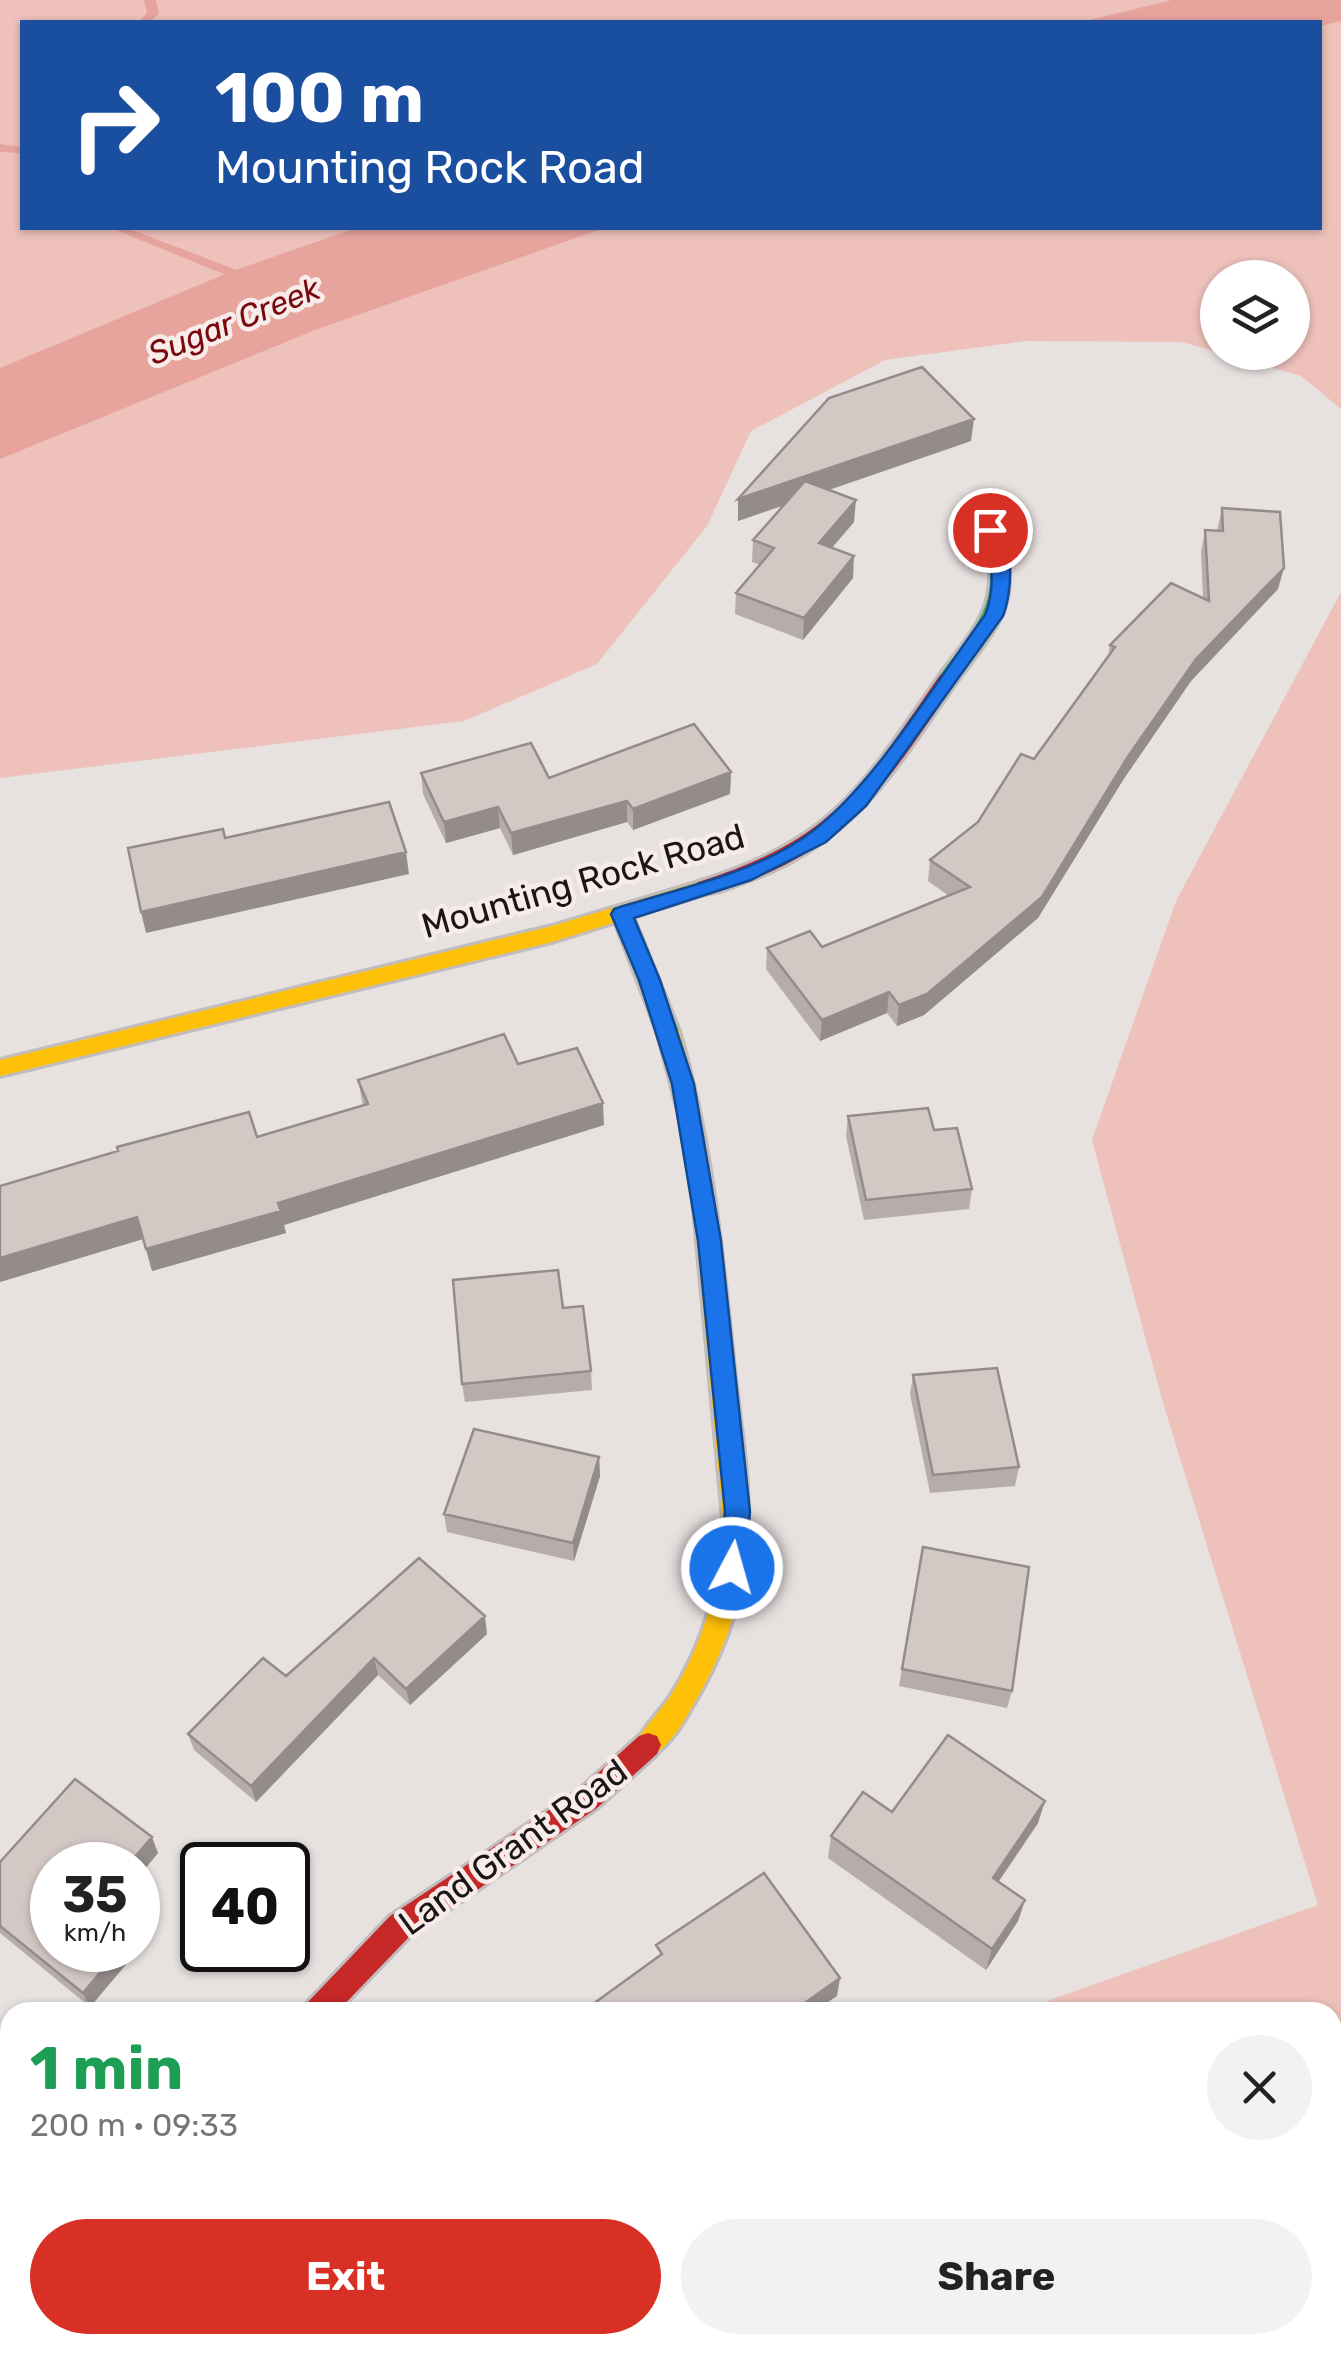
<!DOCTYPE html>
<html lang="en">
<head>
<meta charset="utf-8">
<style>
	:root { --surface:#fff; --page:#f2f2f2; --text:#222; --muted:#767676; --accent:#d93025 }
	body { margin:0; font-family:Rubik,sans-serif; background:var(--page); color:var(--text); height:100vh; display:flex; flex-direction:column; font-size:38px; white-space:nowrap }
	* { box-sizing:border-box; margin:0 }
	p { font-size:32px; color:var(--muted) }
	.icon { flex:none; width:55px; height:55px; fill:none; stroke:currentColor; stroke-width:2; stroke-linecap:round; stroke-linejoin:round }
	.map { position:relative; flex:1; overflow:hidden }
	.sheet { position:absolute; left:0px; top:2002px; width:1342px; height:352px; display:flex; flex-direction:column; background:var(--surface); border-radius:30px 30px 0 0; box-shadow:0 2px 8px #0004 }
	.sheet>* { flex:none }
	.hud { position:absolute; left:20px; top:20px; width:1302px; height:210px; border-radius:0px; box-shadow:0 2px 8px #0004; background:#1a4fa0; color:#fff; overflow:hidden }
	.controls { position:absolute; left:1200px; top:260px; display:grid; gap:20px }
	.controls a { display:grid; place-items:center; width:110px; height:110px; border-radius:50%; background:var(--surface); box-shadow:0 2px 8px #0004; font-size:50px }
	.speed { position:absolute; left:30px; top:1842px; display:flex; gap:20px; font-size:50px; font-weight:700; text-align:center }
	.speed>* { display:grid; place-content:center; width:130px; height:130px; border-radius:50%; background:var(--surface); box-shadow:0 2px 8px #0004; line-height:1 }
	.speed small { font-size:25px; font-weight:400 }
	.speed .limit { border:5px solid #111; border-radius:15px; background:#fff; color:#111 }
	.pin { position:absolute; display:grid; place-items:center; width:85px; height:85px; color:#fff; margin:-42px; border:5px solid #fff; border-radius:50%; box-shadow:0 2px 10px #0007 }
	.me { position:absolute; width:110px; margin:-55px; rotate:6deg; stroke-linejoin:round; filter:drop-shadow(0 0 8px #0008) }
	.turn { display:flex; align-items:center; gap:35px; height:210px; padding:0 30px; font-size:45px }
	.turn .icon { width:130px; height:130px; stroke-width:2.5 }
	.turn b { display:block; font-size:70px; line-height:85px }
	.round { display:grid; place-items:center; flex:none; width:105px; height:105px; border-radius:52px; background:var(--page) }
	.headline { display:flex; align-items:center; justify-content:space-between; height:170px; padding:0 30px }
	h1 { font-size:60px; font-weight:700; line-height:75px; color:#1e9e55 }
	.cta { display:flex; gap:20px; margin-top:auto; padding:20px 30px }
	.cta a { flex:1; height:115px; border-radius:60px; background:var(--accent); color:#fff; font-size:40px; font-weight:700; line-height:115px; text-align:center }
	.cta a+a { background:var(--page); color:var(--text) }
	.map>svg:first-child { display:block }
</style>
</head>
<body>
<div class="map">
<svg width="1341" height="2353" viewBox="0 0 1341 2353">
	<rect width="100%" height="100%" fill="#e7e1e0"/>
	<path fill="#eec1bb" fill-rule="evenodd" d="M 0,0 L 1341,0 L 1341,409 L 1301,376 L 1220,353 L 1292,352 L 1292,278 L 1218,278 L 1217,352 L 1182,342 L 1025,341 L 885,360 L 751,431 L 707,526 L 597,664 L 464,721 L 0,778 ZM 22,22 L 1320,22 L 1320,228 L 22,228 Z
		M 1341,592 L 1341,2353 L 796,2353 L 799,2345 L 1332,2345 L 1332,2012 L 1034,2012 L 1050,2000 L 1318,1905 L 1163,1403 L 1092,1140 L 1176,901 Z"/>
	<path fill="#e6a49d" d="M 1172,0 L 1341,0 L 1341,21 L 1320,26 L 1320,22 L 1081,22 Z
		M 356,228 L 604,228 L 315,330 L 0,459 L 0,368 L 230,272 Z"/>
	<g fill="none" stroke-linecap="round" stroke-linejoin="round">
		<path fill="#e6a49d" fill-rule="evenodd" d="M 144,0 L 156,0 L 159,13 L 151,22 L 139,22 L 147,13 Z
			M 0,144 L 22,147 L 22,153 L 0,152 Z
			M 111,228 L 127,228 L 234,269 L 256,284 L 246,287 L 226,275 Z"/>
		<defs>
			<path id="street" d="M 122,2345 L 196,2345 L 193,2353 L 119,2353 Z"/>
			<path id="fast" d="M 990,524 L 999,530 C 1026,603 995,629 954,685 L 940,685 L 940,675 C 979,623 1005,598 981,530 Z
				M 622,906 L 632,914 L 679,1031 L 676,1037 L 660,1037 L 657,1031 L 612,914 Z"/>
			<path id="slow" d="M 705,880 L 712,882 L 715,887 L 712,892 L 552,942 L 0,1076 L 0,1060 L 552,926 Z
				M 668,1023 L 679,1031 C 712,1142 722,1254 734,1368 C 741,1434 754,1499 745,1565 C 738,1615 718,1664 692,1707 C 682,1725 667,1750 648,1757 L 639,1754 L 635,1745 C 643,1727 660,1712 671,1695 C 705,1641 721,1581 723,1518 L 693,1199 L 679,1114 L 657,1031 Z"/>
			<path id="jam" d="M 947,674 L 957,680 L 954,685 C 895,770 853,843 750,880 C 735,885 713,897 698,892 L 695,887 L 698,882 C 835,839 862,787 940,675 Z
				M 648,1733 L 657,1736 L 661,1745 L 657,1754 L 597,1808 L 410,1936 L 337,2012 L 304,2012 L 308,2002 L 390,1916 L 579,1790 L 639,1736 Z"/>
		</defs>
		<use href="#street" stroke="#c1bdbd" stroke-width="5"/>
		<use href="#fast" stroke="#c1bdbd" stroke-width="6"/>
		<use href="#slow" stroke="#c1bdbd" stroke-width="6"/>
		<use href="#jam" stroke="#c1bdbd" stroke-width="6"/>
		<use href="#street" fill="#fbfafa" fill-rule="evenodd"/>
		<use href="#fast" fill="#4caf50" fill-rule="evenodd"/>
		<use href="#slow" fill="#ffc107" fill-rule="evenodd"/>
		<use href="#jam" fill="#c62828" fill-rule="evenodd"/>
	</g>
	<path fill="#b6aca9" d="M 971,441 L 829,490 L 854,522 L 832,548 L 853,578 L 803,640 L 735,614 L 736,593 L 760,565 L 752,562 L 753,540 L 784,505 L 738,521 L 738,499 Z
		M 1222,508 L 1278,589 L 1191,681 L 1123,780 L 1038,918 L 924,1015 L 897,1026 L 887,1013 L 820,1041 L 766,969 L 767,948 L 822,947 L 949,896 L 928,881 L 930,860 L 978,822 L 1034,759 L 1108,657 L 1110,645 L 1203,598 L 1201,552 L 1205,530 L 1217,531 Z
		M 731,772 L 730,794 L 633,830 L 627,822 L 513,855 L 500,828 L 446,843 L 423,794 L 421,773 L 549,778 Z
		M 358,1080 L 604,1125 L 284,1225 L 286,1233 L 152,1271 L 143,1239 L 0,1282 L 0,1186 L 257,1137 L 363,1106 Z
		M 848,1116 L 934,1130 L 972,1189 L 969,1209 L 864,1220 L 846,1136 Z
		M 591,1371 L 592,1390 L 465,1402 L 462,1384 Z
		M 913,1375 L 1019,1467 L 1015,1486 L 930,1493 L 910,1394 Z
		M 599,1457 L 600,1476 L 574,1561 L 447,1532 L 444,1514 Z
		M 923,1547 L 1012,1691 L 1007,1708 L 899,1686 Z
		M 487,1634 L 410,1705 L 378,1675 L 256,1802 L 194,1750 L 188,1734 L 286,1676 Z
		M 1038,1823 L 998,1882 L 1025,1900 L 1018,1921 L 986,1970 L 828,1858 L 831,1836 Z
		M 158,1853 L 138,1877 L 138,1865 L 52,1865 L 138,1929 L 144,1943 L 90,2007 L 0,1933 L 0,1862 Z
		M 0,2040 L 10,2043 L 10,2239 L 0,2236 Z"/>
	<path fill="#948c8a" d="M 974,419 L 971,441 L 738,521 L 738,499 Z
		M 856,500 L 854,522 L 817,565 L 819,543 Z
		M 854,556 L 853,578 L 803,640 L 804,618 Z
		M 1284,568 L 1278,589 L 1191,681 L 1123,780 L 1038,918 L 924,1015 L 897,1026 L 899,1005 L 1127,758 L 1196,659 Z
		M 731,772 L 730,794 L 633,830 L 633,809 Z
		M 627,801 L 627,822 L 513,855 L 511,833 Z
		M 498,807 L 500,828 L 446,843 L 444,822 Z
		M 406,852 L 409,874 L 146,933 L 141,912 Z
		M 889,992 L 887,1013 L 820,1041 L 822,1020 Z
		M 603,1103 L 604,1125 L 284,1225 L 286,1233 L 152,1271 L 146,1249 L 278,1203 Z
		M 137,1217 L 143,1239 L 0,1282 L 0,1258 Z
		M 599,1457 L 600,1476 L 574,1561 L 573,1543 Z
		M 485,1616 L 487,1634 L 410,1705 L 406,1689 Z
		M 374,1658 L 378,1675 L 256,1802 L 251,1786 Z
		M 1045,1801 L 1038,1823 L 987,1899 L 993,1878 Z
		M 152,1837 L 158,1853 L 138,1877 L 138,1865 L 128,1865 Z
		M 1025,1900 L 1018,1921 L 986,1970 L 992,1949 Z
		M 138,1929 L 144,1943 L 90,2007 L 83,1993 L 119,1950 L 138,1950 Z
		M 840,1978 L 837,1996 L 814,2012 L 792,2012 Z
		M 544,2345 L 550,2345 L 548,2353 L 542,2353 Z"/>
	<path fill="#d4c8c5" stroke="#948c8a" stroke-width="2.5" d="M 922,367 L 974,419 L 738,499 L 829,398 Z
		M 805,481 L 856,500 L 819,543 L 854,556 L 804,618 L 736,593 L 774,548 L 753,540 Z
		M 1222,508 L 1280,512 L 1284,568 L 1196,659 L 1127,758 L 1042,897 L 927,994 L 899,1005 L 889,992 L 822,1020 L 767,948 L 810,931 L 822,947 L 970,887 L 930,860 L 978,822 L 1021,754 L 1034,759 L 1115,647 L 1110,645 L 1171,583 L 1209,601 L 1205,530 L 1223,531 Z
		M 694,724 L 731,772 L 633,809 L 627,801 L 511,833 L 498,807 L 444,822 L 421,773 L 531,743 L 549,778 Z
		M 389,802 L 406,852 L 141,912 L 128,848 L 223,829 L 225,838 Z
		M 504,1034 L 518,1064 L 577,1048 L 603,1103 L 278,1203 L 281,1211 L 146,1249 L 137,1217 L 0,1258 L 0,1186 L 118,1151 L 117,1147 L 249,1112 L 257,1137 L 368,1104 L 358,1080 Z
		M 928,1108 L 934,1130 L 957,1128 L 972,1189 L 866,1200 L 848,1116 Z
		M 558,1270 L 563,1308 L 583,1306 L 591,1371 L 462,1384 L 453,1280 Z
		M 997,1368 L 1019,1467 L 933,1475 L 913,1375 Z
		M 474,1429 L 599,1457 L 573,1543 L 444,1514 Z
		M 923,1547 L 1029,1567 L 1012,1691 L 902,1669 Z
		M 419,1558 L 485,1616 L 406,1689 L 374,1658 L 251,1786 L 188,1734 L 263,1658 L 286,1676 Z
		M 948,1735 L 1045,1801 L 993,1878 L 1025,1900 L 992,1949 L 831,1836 L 863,1792 L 892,1812 Z
		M 75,1779 L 152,1837 L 128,1865 L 52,1865 L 52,1950 L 119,1950 L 83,1993 L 0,1926 L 0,1862 Z
		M 764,1873 L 840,1978 L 792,2012 L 582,2012 L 662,1954 L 656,1945 Z
		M 0,2040 L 10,2043 L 10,2231 L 0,2228 Z
		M 356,2345 L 544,2345 L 542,2353 L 353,2353 Z"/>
	<path fill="#1a73e8" stroke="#114b97" stroke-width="2.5" d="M 990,524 C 1017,536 1012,593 1003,616 L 866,806 L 826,842 L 751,880 L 634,918 L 660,980 L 694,1084 L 721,1241 L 750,1512 L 744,1568 L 741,1577 L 732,1580 L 723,1577 L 719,1568 L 725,1512 L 698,1241 L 672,1084 L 639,980 L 611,914 L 614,909 C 679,888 759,873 814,830 C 876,782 937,680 985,615 C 997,584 991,560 981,530 Z"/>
	<g text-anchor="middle" stroke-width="9" stroke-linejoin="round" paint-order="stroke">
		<g font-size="32" font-style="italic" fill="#78080d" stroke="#f8ecea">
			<text transform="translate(234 321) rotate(-22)" y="11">Sugar Creek</text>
		</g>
		<g font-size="35" fill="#1a1616" stroke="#f8ecea">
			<text transform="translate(583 881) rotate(-16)" y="12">Mounting Rock Road</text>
			<text transform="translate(513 1847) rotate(-36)" y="12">Land Grant Road</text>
		</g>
	</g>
</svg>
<div class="controls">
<a><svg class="icon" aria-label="layers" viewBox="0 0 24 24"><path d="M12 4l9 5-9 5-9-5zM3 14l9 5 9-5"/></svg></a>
</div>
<div class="speed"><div>35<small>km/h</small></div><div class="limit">40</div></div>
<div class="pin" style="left:990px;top:530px;background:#d93025"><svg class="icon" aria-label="arrive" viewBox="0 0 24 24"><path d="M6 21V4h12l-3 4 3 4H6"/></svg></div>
<svg class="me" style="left:732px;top:1568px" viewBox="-20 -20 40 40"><circle r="17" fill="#1a73e8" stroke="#fff" stroke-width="3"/><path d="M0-11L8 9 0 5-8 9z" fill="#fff"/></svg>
<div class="hud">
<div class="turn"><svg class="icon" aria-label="right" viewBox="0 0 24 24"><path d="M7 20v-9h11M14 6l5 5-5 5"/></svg><div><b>100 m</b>Mounting Rock Road</div></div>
</div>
<section class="sheet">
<div class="headline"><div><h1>1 min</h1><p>200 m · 09:33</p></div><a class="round"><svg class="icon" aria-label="close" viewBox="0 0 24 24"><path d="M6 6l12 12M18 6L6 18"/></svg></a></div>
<div class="cta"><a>Exit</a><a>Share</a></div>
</section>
</div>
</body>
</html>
